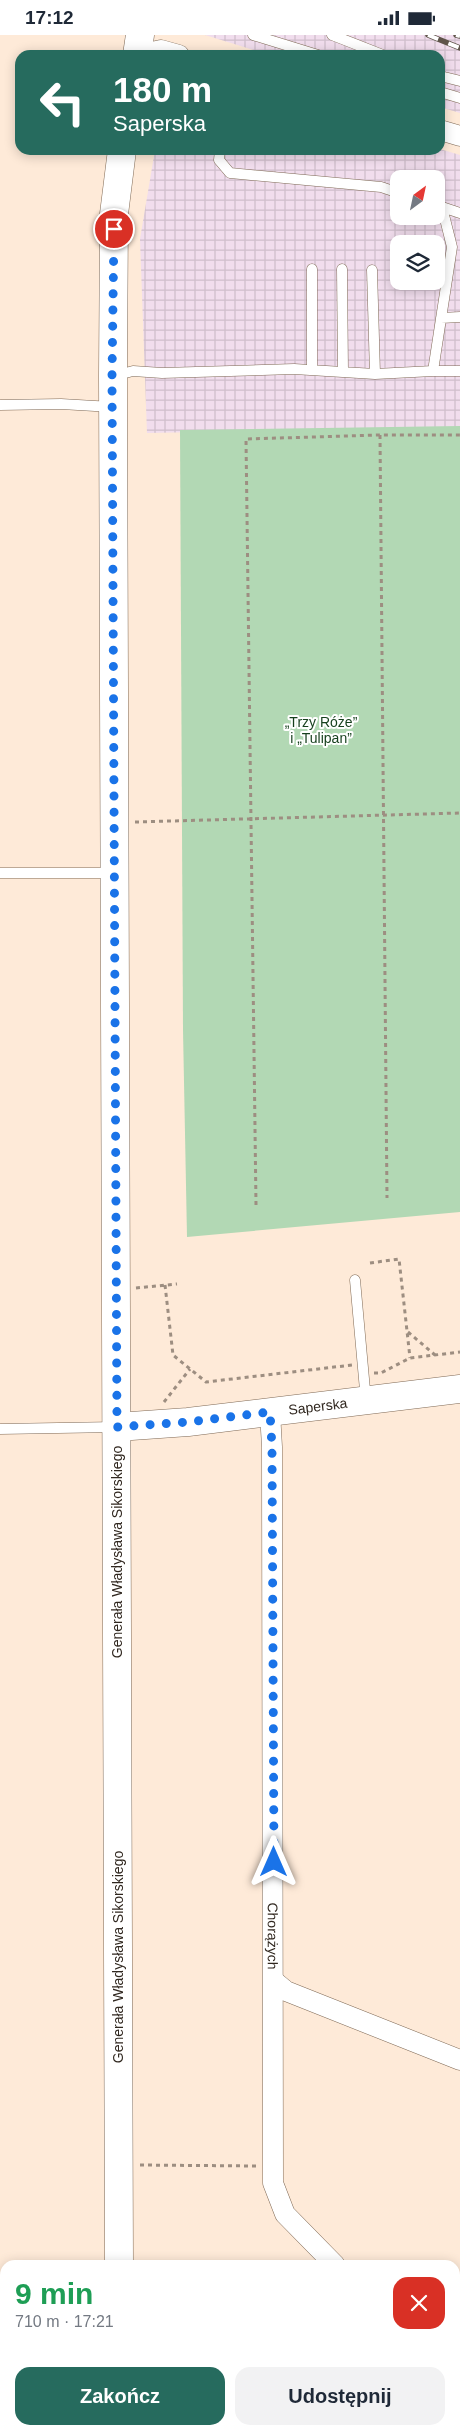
<!DOCTYPE html>
<html lang="pl">
<head>
<meta charset="utf-8">
<style>
	:root { --surface:#fff; --page:#f2f2f3; --text:#1f2937; --muted:#747a83; --accent:#266b5e }
	body { margin:0; font-family:Arial,sans-serif; background:var(--page); color:var(--text); height:100vh; display:flex; flex-direction:column; font-size:19px; white-space:nowrap }
	* { box-sizing:border-box; margin:0 }
	p { font-size:16px; color:var(--muted) }
	.icon { flex:none; width:28px; height:28px; fill:none; stroke:currentColor; stroke-width:2; stroke-linecap:round; stroke-linejoin:round }
	.map { position:relative; flex:1; overflow:hidden }
	.details { position:absolute; left:0px; top:2225px; width:460px; height:175px; display:flex; flex-direction:column; background:var(--surface); border-radius:15px 15px 0 0; box-shadow:0 2px 12px #0003 }
	.details>* { flex:none }
	.banner { position:absolute; left:15px; top:15px; width:430px; height:105px; border-radius:15px; box-shadow:0 2px 12px #0003; background:#266b5e; color:#fff; overflow:hidden }
	.needle { width:32px; rotate:33deg }
	.buttons { position:absolute; left:390px; top:135px; display:grid; gap:10px }
	.buttons a { display:grid; place-items:center; width:55px; height:55px; border-radius:10px; background:var(--surface); box-shadow:0 2px 12px #0003; font-size:25px }
	.pin { position:absolute; display:grid; place-items:center; width:42px; height:42px; color:#fff; margin:-21px; border:2px solid #fff; border-radius:50%; box-shadow:0 1px 5px #0007 }
	.me { position:absolute; width:55px; margin:-28px; rotate:0deg; stroke-linejoin:round; filter:drop-shadow(0 0 4px #0008) }
	.turn { display:flex; align-items:center; gap:18px; height:105px; padding:0 15px; font-size:22px }
	.turn .icon { width:65px; height:65px; stroke-width:2.5 }
	.turn b { display:block; font-size:35px; line-height:42px }
	.round { display:grid; place-items:center; flex:none; width:52px; height:52px; border-radius:15px; background:var(--page) }
	.headline { display:flex; align-items:center; justify-content:space-between; height:85px; padding:0 15px }
	h1 { font-size:30px; font-weight:800; line-height:38px; color:#1e9e55 }
	.primary-button { display:flex; gap:10px; margin-top:auto; padding:10px 15px }
	.primary-button a { flex:1; height:58px; border-radius:15px; background:var(--accent); color:#fff; font-size:20px; font-weight:800; line-height:58px; text-align:center }
	.primary-button a+a { background:var(--page); color:var(--text) }
	.status { display:flex; justify-content:space-between; align-items:center; height:35px; padding:0 25px; background:var(--surface); direction:ltr }
	.status svg { height:14px; fill:currentColor }
	.map>svg:first-child { display:block }
</style>
</head>
<body>
<div class="status"><b>17:12</b><svg viewBox="0 0 49 12"><path d="M0 12V9h3v3zM5 12V6h3v6zM10 12V3h3v9zM15 12V0h3v12zM26 1h20v11H26zM47 4h2v5h-2z"/></svg></div>
<div class="map">
<svg width="460" height="2400" viewBox="0 0 460 2400">
	<defs>
		<pattern id="industrial-grid" width="8" height="8" patternUnits="userSpaceOnUse" patternTransform="scale(1.25)"><rect width="8" height="8" fill="#f1dded"/><path d="M0 4h8M4 0v8" fill="none" stroke="#cfbecb"/></pattern>
	</defs>
	<rect width="100%" height="100%" fill="#feead8"/>
	<path fill="url(#industrial-grid)" fill-rule="evenodd" d="M 205,0 L 460,0 L 460,78 L 440,72 L 440,20 L 270,20 Z
		M 440,114 L 460,120 L 460,392 L 147,398 L 140,204 L 155,115 ZM 399,144 L 436,144 L 436,181 L 399,181 ZM 399,209 L 436,209 L 436,246 L 399,246 Z"/>
	<path fill="#b2d8b4" d="M 460,391 L 460,1177 L 187,1202 L 183,995 L 180,395 Z"/>
	<g fill="none" stroke-linecap="round" stroke-linejoin="round">
		<defs>
			<path id="lane" d="M 253,0 L 318,20
				M 332,0 L 383,20
				M 440,41 L 460,46
				M 440,57 L 460,63
				M 220,115 L 219,125 L 230,138 L 381,152 L 399,158
				M 442,172 L 460,178
				M 312,234 L 312,335
				M 342,234 L 343,337
				M 372,235 L 375,339
				M 441,283 L 460,282
				M 433,336 L 460,336
				M 114,341 L 133,336 L 162,338 L 294,334 L 375,339 L 433,336 L 452,212 L 442,172 L 436,170
				M 0,370 L 61,369 L 112,372
				M 0,838 L 114,838
				M 355,1245 L 366,1366
				M 0,1394 L 116,1392
				M 71,2400 L 78,2395"/>
			<g id="street">
				<path d="M 138,20 L 161,15 L 179,20"/>
				<path d="M 440,95 L 460,101"/>
				<path id="s1" d="M 270,1377 L 272,1412 L 273,2148 L 285,2179 L 335,2230"/>
				<path d="M 274,1946 L 286,1956 L 460,2025"/>
				<path d="M 455,2259 L 460,2259"/>
			</g>
			<g id="secondary">
				<path d="M 137,20 L 140,0"/>
				<path id="s2" d="M 117,1392 L 188,1387 L 460,1354"/>
				<path d="M 119,2230 L 113,342 L 114,179 L 122,115"/>
				<path d="M 121,2395 L 121,2400"/>
			</g>
		</defs>
		<use href="#lane" stroke="#7f6955" stroke-width="11"/>
		<use href="#street" stroke="#7f6955" stroke-width="21"/>
		<use href="#secondary" stroke="#7f6955" stroke-width="29"/>
		<path stroke="#9d8e81" stroke-width="3" stroke-dasharray="4 4" stroke-linecap="butt" d="M 380,400 L 387,1163
			M 135,787 L 460,778
			M 256,1170 L 246,404 L 380,400 L 460,400
			M 370,1228 L 399,1224 L 410,1323
			M 165,1250 L 173,1320 L 206,1347 L 352,1330
			M 136,1253 L 177,1249
			M 408,1297 L 435,1320
			M 374,1338 L 381,1338 L 410,1323 L 460,1317
			M 164,1367 L 190,1334
			M 140,2130 L 256,2131"/>
		<use href="#lane" stroke="#fff" stroke-width="10"/>
		<use href="#street" stroke="#fff" stroke-width="20"/>
		<use href="#secondary" stroke="#fff" stroke-width="28"/>
		<defs>
			<path id="rail" d="M 428,0 L 460,13
				M 456,0 L 460,1"/>
		</defs>
		<use href="#rail" stroke="#5f544a" stroke-width="5.5"/>
		<use href="#rail" stroke="#fff" stroke-width="4" stroke-dasharray="11" stroke-linecap="butt"/>
	</g>
	<g fill="none" stroke-linecap="round" stroke-linejoin="round">
		<path stroke="#1a73e8" stroke-width="9" stroke-dasharray="0 16.2" d="M 114,194 L 112,342 L 117,1392 L 188,1387 L 270,1377 L 272,1412 L 274,1827"/>
	</g>
	<g text-anchor="middle" stroke-width="4" stroke-linejoin="round" paint-order="stroke">
		<g font-size="14" fill="#153f1c" stroke="#fff">
			<text x="321" y="692">„Trzy Róże”<tspan x="321" dy="16">i „Tulipan”</tspan></text>
		</g>
		<g font-size="14" fill="#30271f" stroke="#fff">
			<text dy="5" stroke="none"><textPath href="#s2" startOffset="202">Saperska</textPath></text>
			<text transform="translate(117 1517) rotate(-90)" y="5">Generała Władysława Sikorskiego</text>
			<text dy="5" stroke="none"><textPath href="#s1" startOffset="524">Chorążych</textPath></text>
			<text transform="translate(118 1922) rotate(-90)" y="5">Generała Władysława Sikorskiego</text>
		</g>
	</g>
</svg>
<div class="buttons">
<a><svg class="needle" viewBox="-14 -14 28 28"><path d="M0-13l5 13h-10z" fill="#e53935"/><path d="M0 13l5-13h-10z" fill="#747a83"/></svg></a>
<a><svg class="icon" aria-label="layers" viewBox="0 0 24 24"><path d="M12 4l9 5-9 5-9-5zM3 14l9 5 9-5"/></svg></a>
</div>
<div class="pin" style="left:114px;top:194px;background:#d93025"><svg class="icon" aria-label="arrive" viewBox="0 0 24 24"><path d="M6 21V4h12l-3 4 3 4H6"/></svg></div>
<svg class="me" style="left:274px;top:1827px" viewBox="-20 -20 40 40"><path d="M0-17L14 15 0 8-14 15z" fill="#1a73e8" stroke="#fff" stroke-width="4"/></svg>
<div class="banner">
<div class="turn"><svg class="icon" aria-label="left" viewBox="0 0 24 24"><path d="M17 20v-9H6M10 6l-5 5 5 5"/></svg><div><b>180 m</b>Saperska</div></div>
</div>
<section class="details">
<div class="headline"><div><h1>9 min</h1><p>710 m · 17:21</p></div><a class="round" style="background:#d93025;color:#fff"><svg class="icon" aria-label="close" viewBox="0 0 24 24"><path d="M6 6l12 12M18 6L6 18"/></svg></a></div>
<div class="primary-button"><a>Zakończ</a><a>Udostępnij</a></div>
</section>
</div>
</body>
</html>
